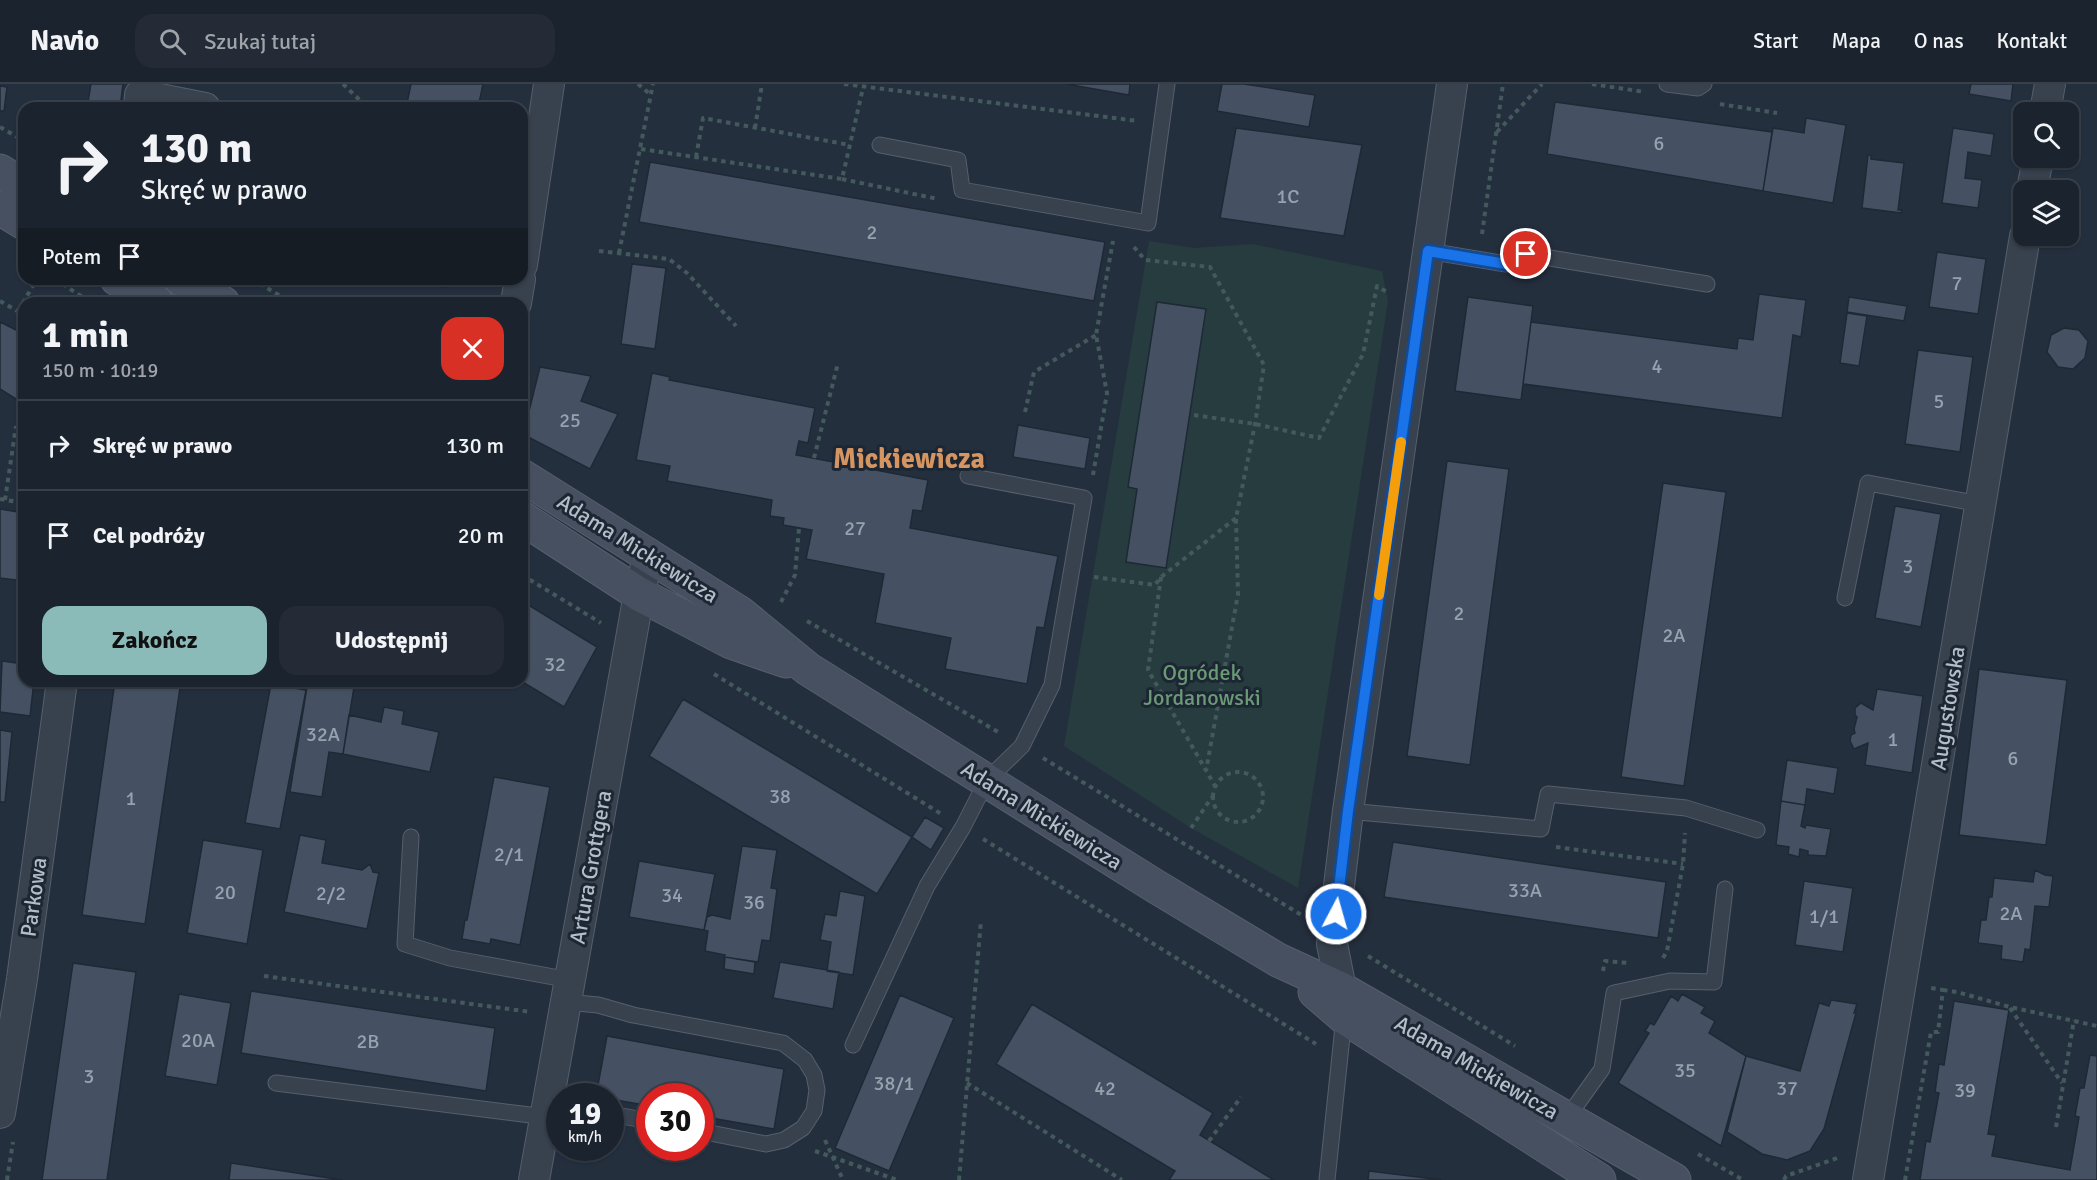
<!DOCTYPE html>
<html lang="pl">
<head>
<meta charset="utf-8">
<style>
	:root { --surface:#1b232e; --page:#242b36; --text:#f1f3f6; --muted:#a0a4aa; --line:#39404a; --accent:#8bbbb9 }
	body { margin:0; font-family:Signika,sans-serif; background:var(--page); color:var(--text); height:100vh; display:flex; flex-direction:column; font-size:22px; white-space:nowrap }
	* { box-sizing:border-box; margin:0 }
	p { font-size:20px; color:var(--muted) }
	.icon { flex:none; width:33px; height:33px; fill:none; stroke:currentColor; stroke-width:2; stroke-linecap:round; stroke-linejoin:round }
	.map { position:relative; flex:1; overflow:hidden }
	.panel { position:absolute; left:18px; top:213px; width:510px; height:390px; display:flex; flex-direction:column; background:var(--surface); border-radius:18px; box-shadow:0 2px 4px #0004,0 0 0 2px var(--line) }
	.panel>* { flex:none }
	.guide { position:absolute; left:18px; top:18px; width:510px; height:183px; border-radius:18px; box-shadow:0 2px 4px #0004,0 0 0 2px var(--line); background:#1b232e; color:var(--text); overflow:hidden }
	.buttons { position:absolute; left:2013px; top:18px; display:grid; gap:12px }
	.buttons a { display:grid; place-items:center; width:66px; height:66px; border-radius:12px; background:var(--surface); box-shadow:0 2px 4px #0004,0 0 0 2px var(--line); font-size:30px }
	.speed { position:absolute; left:546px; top:999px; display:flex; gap:12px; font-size:30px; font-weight:700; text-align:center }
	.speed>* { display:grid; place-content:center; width:78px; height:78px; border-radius:50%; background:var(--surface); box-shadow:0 2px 4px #0004,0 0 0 2px var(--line); line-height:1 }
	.speed small { font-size:15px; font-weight:400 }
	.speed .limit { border:9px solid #d22; background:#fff; color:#111 }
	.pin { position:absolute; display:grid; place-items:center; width:51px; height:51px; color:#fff; margin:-26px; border:3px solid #fff; border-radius:50%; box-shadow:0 2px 6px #0007 }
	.me { position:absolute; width:66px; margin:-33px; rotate:6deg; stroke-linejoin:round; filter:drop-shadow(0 0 4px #0008) }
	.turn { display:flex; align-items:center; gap:21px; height:126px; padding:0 24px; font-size:27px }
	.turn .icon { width:78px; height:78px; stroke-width:2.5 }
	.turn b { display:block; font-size:42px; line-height:51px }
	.then { display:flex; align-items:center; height:57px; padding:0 24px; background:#0003; gap:12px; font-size:22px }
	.round { display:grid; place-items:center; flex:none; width:63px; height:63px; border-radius:18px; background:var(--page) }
	.summary { display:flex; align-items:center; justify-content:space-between; height:102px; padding:0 24px }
	h1 { font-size:36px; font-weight:800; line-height:45px }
	.primary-button { display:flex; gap:12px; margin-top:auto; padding:12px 24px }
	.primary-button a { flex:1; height:69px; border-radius:18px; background:var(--accent); color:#111; font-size:24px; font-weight:800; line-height:69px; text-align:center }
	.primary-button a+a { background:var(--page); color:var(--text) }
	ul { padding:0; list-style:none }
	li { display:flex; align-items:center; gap:18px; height:90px; padding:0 24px; border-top:2px solid var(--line) }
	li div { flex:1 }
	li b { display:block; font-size:22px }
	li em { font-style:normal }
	header { display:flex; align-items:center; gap:36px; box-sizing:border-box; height:84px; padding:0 30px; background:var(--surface); border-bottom:2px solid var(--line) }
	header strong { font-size:28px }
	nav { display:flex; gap:33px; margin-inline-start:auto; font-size:21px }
	.search { width:420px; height:54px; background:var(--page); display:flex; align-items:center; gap:15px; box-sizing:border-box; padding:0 21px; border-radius:18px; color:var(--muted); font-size:22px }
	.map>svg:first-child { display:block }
</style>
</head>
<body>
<header>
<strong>Navio</strong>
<div class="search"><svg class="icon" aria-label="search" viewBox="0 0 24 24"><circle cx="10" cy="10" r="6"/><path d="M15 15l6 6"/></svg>Szukaj tutaj</div>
<nav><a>Start</a><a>Mapa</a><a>O nas</a><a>Kontakt</a></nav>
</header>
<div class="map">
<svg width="2097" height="1096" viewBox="0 0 2097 1096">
	<rect width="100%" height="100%" fill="#242f3e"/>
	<path fill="#263c3f" d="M 1149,157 L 1194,164 L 1253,160 L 1382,187 L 1388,217 L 1298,804 L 1191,744 L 1064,662 Z"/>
	<path fill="#455162" stroke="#1f2835" stroke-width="1.5" d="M 91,0 L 123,0 L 120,24 L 87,24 Z
		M 411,0 L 483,0 L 478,24 L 406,24 Z
		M 1066,0 L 1130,0 L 1129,11 Z
		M 1222,0 L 1244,0 L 1315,11 L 1309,43 L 1217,27 Z
		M 1971,0 L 2013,0 L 2011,17 L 1969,10 Z
		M 0,2 L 7,3 L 4,27 L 0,27 Z
		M 1555,18 L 1772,48 L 1763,107 L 1547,70 Z
		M 1806,34 L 1846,41 L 1833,119 L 1763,107 L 1773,44 L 1804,49 Z
		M 1236,44 L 1362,61 L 1344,152 L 1220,134 Z
		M 1953,44 L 1994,50 L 1991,72 L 1968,68 L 1965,94 L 1982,96 L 1978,124 L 1942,119 Z
		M 1868,71 L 1871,71 L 1871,75 L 1904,79 L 1898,126 L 1902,126 L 1901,129 L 1862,124 Z
		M 650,78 L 1105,158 L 1094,217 L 639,138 Z
		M 1937,168 L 1986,175 L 1978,230 L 1929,223 Z
		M 632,180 L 666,184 L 655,265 L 621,260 Z
		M 403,195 L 445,195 L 444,203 Z
		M 1759,210 L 1806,216 L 1801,253 L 1793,251 L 1782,334 L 1523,300 L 1531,238 L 1737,265 L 1738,254 L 1753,256 Z
		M 1468,213 L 1533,222 L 1521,316 L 1455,307 Z
		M 1849,213 L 1907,222 L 1904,237 L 1847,228 Z
		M 1157,218 L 1206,225 L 1166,484 L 1126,478 L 1137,405 L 1128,403 Z
		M 1847,229 L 1867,232 L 1859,282 L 1840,279 Z
		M 0,238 L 24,250 L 24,320 L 0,305 Z
		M 2064,244 L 2079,246 L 2088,257 L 2085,274 L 2073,285 L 2058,283 L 2047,268 L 2051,251 Z
		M 1918,266 L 1973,273 L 1960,368 L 1905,360 Z
		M 540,283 L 591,292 L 581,317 L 618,330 L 590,385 L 530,354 L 525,343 Z
		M 652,289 L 670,293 L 669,296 L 815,324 L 808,359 L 799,357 L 796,371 L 928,396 L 922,427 L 913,426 L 910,444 L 1058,472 L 1044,544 L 1037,543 L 1027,600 L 945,585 L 951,554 L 875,539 L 884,490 L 806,475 L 812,446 L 783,441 L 784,434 L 770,432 L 772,416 L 667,397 L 670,382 L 636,376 Z
		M 1018,341 L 1090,354 L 1085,385 L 1013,373 Z
		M 1447,377 L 1509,385 L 1470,681 L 1407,672 Z
		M 1663,399 L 1726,408 L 1684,702 L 1621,693 Z
		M 1895,422 L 1941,430 L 1921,543 L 1875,534 Z
		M 0,425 L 24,429 L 24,497 L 0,494 Z
		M 522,517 L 597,563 L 564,623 L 521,597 Z
		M 2,577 L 24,580 L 24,597 L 34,597 L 30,632 L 0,628 Z
		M 1979,585 L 2067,596 L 2046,761 L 1959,751 Z
		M 115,597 L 181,597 L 145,840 L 82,831 Z
		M 308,597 L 355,597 L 343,670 L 329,668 L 322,713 L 290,708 Z
		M 271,600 L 306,606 L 280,745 L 245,739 Z
		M 1877,605 L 1923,612 L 1912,689 L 1865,681 L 1868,659 L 1854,665 L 1850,657 L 1851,651 L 1855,649 L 1854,645 L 1857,633 L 1855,631 L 1855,624 L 1861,619 L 1873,626 Z
		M 683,615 L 912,753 L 877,810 L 649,672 Z
		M 384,623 L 404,627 L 402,640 L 439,648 L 430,688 L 343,670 L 349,631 L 381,638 Z
		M 0,646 L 12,648 L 5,718 L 0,718 Z
		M 1787,676 L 1838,684 L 1834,710 L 1807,705 L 1805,721 L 1781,717 Z
		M 494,693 L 550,703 L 520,861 L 491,855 L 490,860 L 462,855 L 465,836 L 467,836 Z
		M 1781,717 L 1805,721 L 1801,742 L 1805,744 L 1806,741 L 1831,745 L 1826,772 L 1808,771 L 1808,767 L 1800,765 L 1799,773 L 1788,770 L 1789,763 L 1776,761 Z
		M 925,733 L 944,744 L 931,766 L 912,753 Z
		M 300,751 L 326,756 L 322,779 L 362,786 L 370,780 L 373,788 L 379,789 L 367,845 L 284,828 Z
		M 203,756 L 263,766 L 247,860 L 187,849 Z
		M 1393,758 L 1666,798 L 1658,854 L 1384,813 Z
		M 742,762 L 777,766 L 771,804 L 777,805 L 770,857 L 762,856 L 758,878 L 724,873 L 725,871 L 705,867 L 708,847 L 704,846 L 707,833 L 712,831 L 730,835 Z
		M 639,777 L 715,790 L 704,846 L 629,833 Z
		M 2035,786 L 2045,791 L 2053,792 L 2049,823 L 2035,822 L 2030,866 L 2025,865 L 2023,878 L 2001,875 L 2002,862 L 1978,859 L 1981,836 L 1986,836 L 1989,813 L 1992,813 L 1994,794 L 2033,798 Z
		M 1804,797 L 1853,804 L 1843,868 L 1795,861 Z
		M 840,807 L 865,812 L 853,891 L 827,887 L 831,858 L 820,856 L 825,830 L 836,832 Z
		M 725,873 L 755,878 L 754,890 L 724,885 Z
		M 780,878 L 839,888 L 833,925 L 773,914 Z
		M 73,879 L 136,888 L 107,1096 L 42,1096 Z
		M 251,907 L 495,944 L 486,1007 L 241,969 Z
		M 179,910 L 231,919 L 217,1001 L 165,992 Z
		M 1682,910 L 1705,923 L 1701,929 L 1715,937 L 1709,949 L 1746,972 L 1721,1062 L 1618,999 L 1649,949 L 1645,947 L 1650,939 L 1654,941 L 1671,912 L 1678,917 Z
		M 900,911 L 954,934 L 889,1087 L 835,1064 Z
		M 1831,916 L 1857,920 L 1854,929 L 1856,929 L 1824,1045 L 1810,1067 L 1787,1076 L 1762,1070 L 1727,1048 L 1746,972 L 1800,987 L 1819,919 L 1829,922 Z
		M 1954,917 L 2009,926 L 1988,1050 L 1996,1051 L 1992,1072 L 2070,1086 L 2079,1033 L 2075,1032 L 2080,1004 L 2084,1004 L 2090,971 L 2097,972 L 2097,1096 L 1920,1096 L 1926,1057 L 1930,1058 L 1939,1009 L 1935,1008 L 1939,980 L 1944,981 Z
		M 1032,920 L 1213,1029 L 1200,1051 L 1274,1096 L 1169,1096 L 1175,1087 L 996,980 Z
		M 607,952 L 784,985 L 774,1045 L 700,1032 L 700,1012 L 650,1012 L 650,1022 L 610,1015 L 610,1012 L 596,1012 Z
		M 231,1079 L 342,1096 L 229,1096 Z
		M 1369,1087 L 1442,1096 L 1368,1096 Z"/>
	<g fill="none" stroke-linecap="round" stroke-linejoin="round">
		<defs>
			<path id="lane" d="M 1667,0 L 1698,4 L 1704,0
				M 880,61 L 958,76 L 962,106 L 1148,139 L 1167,0
				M 1428,167 L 1506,180 L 1526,170 L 1707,200
				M 1845,514 L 1868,399 L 1980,420
				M 1348,727 L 1541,745 L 1548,710 L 1686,724 L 1757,746
				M 411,753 L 405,860 L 450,874 L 570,896
				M 566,918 L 598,921 L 633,931 L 783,959 L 805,976 L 814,991 L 817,1006 L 814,1027 L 803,1044 L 784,1056 L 766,1060 L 700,1047
				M 853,961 L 927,802 L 963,743 L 987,696 L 1022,662 L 1052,601 L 1084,414 L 968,392
				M 276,999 L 546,1033
				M 610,1030 L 650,1037
				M 1567,1034 L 1602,985 L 1614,909 L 1670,897 L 1714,898 L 1725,805
				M 1327,1096 L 1344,933"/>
			<path id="street" d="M 139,24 L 140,11 L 205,24
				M 2045,28 L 2050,0
				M 2032,106 L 2038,74
				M 522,181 L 549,0
				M 516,219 L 520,195
				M 1341,905 L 1332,860 L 1348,727 L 1452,0
				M 0,1029 L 22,895 L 62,597
				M 534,1096 L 639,510 L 649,470
				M 1868,1096 L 2025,152"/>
			<path id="secondary" d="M 0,87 L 24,102
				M 0,124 L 24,139
				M 117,195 L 157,219
				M 181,195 L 223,219
				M 522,392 L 740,529 L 808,585 L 1155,802 L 1278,876 L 1341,905 L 1674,1096
				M 522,434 L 639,510 L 731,558 L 786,577
				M 1315,908 L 1344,933 L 1599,1096"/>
		</defs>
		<use href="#lane" stroke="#565f6c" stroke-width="17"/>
		<use href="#street" stroke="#565f6c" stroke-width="32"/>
		<use href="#secondary" stroke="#565f6c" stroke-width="35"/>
		<path stroke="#44595c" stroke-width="4" stroke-dasharray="4.5 4.5" stroke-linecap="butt" d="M 343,0 L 368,24
			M 638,0 L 651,11
			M 844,0 L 1138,37
			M 1592,0 L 1645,8
			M 1720,20 L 1777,29
			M 0,43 L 24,57
			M 755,44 L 762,0
			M 1497,48 L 1542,0
			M 641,65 L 842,95 L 863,4
			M 696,73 L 703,34 L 850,61
			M 842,95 L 938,115
			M 1482,150 L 1503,0
			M 1134,163 L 1145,176 L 1210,183 L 1264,281 L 1255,340 L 1236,434 L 1238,510 L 1206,687
			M 599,167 L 669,175 L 687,189 L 736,242
			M 619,169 L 653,0
			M 55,195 L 87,216
			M 252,195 L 292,219
			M 0,217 L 24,231
			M 18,227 L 37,195
			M 1025,328 L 1034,288 L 1096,251
			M 1194,331 L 1255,340 L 1319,354 L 1363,270 L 1377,202 L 1387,208 L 1389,206
			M 814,374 L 838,279
			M 1093,391 L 1107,309 L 1096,251 L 1113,157
			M 0,415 L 24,419
			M 5,416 L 16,342
			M 522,491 L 601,539
			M 1094,493 L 1155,501 L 1161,493 L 1236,434
			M 1161,493 L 1148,586 L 1215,702
			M 781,518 L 795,491 L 799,444
			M 807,537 L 1000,649
			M 714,590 L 943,731
			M 1043,674 L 1303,832
			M1213 713a25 25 0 1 1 50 0a25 25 0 1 1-50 0Z
			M 1191,744 L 1212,713
			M 983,755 L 1316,960
			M 1556,763 L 1683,780
			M 1368,872 L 1515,962
			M 1663,874 L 1667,867 L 1683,780 L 1685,749
			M 1603,887 L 1605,877 L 1628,879
			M 264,892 L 531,928
			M 1943,906 L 1957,908 L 2010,923 L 2097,942
			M 2010,924 L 2062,999
			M 967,999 L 1122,1096
			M 2056,1043 L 2074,936
			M 825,1056 L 843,1096
			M 1209,1057 L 1241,1013
			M 815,1067 L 897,1096
			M 1698,1070 L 1743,1096
			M 7,1096 L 13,1058
			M 959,1096 L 981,836
			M 1784,1096 L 1786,1092 L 1840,1073
			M 1905,1096 L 1931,948 L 1938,948 L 1943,906 L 1931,904"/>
		<use href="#lane" stroke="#38414e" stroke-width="15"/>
		<use href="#street" stroke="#38414e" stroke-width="30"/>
		<use href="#secondary" stroke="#465061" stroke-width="33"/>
	</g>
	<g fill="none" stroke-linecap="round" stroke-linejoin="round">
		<defs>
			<path id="route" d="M 1336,830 L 1348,727 L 1428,167 L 1506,180 L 1526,170"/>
		</defs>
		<use href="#route" stroke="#114b97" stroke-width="15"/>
		<use href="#route" stroke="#1a73e8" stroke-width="10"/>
		<path stroke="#f59e0b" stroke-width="10" d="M 1379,511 L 1401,358"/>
	</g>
	<g text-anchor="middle" stroke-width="6" stroke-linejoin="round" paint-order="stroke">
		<g font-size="20" fill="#98a1af">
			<text x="1659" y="66">6</text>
			<text x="1288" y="119">1C</text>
			<text x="872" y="155">2</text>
			<text x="1957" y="206">7</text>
			<text x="1657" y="289">4</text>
			<text x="1939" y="324">5</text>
			<text x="570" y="343">25</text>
			<text x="855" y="451">27</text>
			<text x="1908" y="489">3</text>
			<text x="1459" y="536">2</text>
			<text x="1674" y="558">2A</text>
			<text x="555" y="587">32</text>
			<text x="323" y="657">32A</text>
			<text x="1893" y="662">1</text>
			<text x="2013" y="681">6</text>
			<text x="780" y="719">38</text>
			<text x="131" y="721">1</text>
			<text x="509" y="777">2/1</text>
			<text x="1525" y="813">33A</text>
			<text x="225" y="815">20</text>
			<text x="331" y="816">2/2</text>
			<text x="672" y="818">34</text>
			<text x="754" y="825">36</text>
			<text x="2011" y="836">2A</text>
			<text x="1824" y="839">1/1</text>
			<text x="198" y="963">20A</text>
			<text x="368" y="964">2B</text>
			<text x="1685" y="993">35</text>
			<text x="89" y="999">3</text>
			<text x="894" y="1006">38/1</text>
			<text x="1105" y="1011">42</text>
			<text x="1787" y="1011">37</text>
			<text x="1965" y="1013">39</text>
		</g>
		<g font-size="22" fill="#b4bcc9" stroke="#1d2633">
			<text transform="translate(638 464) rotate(32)" y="8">Adama Mickiewicza</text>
			<text transform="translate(1947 624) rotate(-81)" y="8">Augustowska</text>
			<text transform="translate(1042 731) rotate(32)" y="8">Adama Mickiewicza</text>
			<text transform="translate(590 783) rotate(-80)" y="8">Artura Grottgera</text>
			<text transform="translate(33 813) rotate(-82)" y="8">Parkowa</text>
			<text transform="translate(1477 983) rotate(30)" y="8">Adama Mickiewicza</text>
		</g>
		<g font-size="22" fill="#6b9a76" stroke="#1d2633">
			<text x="1202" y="596">Ogródek<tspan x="1202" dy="25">Jordanowski</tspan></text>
		</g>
		<g font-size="28" font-weight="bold" fill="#d59563" stroke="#1d2633">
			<text x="909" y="384">Mickiewicza</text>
		</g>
	</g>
</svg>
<div class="buttons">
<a><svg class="icon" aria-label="search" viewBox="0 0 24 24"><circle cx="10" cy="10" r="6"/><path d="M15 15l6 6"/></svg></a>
<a><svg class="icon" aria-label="layers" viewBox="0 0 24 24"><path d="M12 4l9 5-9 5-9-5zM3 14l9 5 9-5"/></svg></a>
</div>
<div class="speed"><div>19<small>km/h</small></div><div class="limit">30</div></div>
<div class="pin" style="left:1526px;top:170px;background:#d93025"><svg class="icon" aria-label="arrive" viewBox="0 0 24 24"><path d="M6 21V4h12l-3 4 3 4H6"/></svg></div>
<svg class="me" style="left:1336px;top:830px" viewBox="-20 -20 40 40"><circle r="17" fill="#1a73e8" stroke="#fff" stroke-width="3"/><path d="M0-11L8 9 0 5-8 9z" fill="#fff"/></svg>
<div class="guide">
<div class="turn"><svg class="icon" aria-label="right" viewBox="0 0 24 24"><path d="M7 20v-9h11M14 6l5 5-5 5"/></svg><div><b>130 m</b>Skręć w prawo</div></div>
<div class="then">Potem<svg class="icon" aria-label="arrive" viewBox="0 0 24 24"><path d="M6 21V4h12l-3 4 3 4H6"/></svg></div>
</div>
<section class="panel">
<div class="summary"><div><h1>1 min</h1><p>150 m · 10:19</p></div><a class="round" style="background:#d93025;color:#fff"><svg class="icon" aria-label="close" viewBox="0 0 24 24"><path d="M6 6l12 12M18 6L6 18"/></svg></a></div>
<ul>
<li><svg class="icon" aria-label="right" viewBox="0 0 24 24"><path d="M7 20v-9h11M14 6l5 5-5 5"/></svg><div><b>Skręć w prawo</b></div><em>130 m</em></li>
<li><svg class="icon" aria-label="arrive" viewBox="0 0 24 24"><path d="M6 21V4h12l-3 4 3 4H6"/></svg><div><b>Cel podróży</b></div><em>20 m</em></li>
</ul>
<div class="primary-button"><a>Zakończ</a><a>Udostępnij</a></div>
</section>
</div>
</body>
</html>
